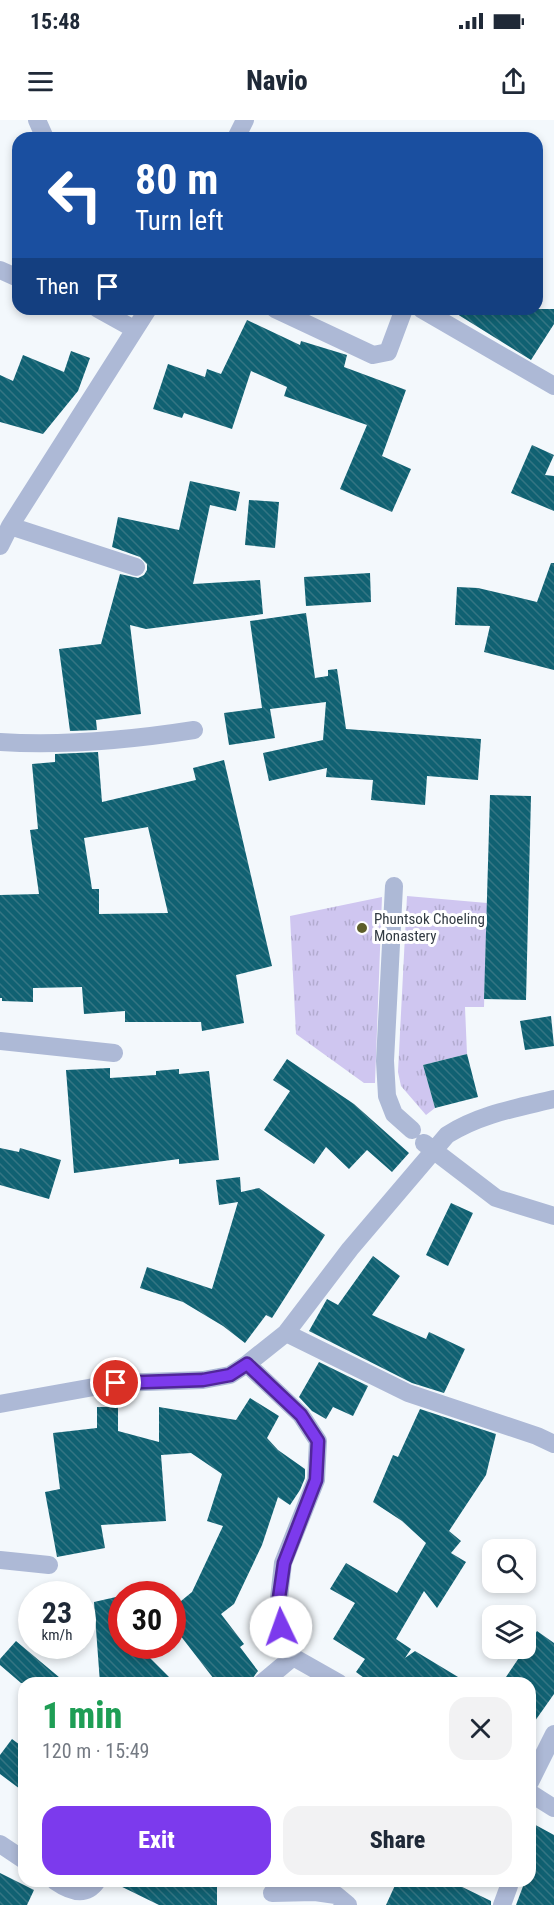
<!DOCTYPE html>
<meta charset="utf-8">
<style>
body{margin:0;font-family:"Roboto Condensed",sans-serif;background:#f2f2f3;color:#1f2937;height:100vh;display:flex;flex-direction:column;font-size:22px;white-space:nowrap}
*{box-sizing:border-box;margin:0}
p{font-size:20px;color:#747a83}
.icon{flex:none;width:33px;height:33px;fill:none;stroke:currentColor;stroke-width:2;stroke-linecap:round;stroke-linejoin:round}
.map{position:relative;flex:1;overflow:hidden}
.panel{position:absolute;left:18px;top:1557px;width:518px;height:210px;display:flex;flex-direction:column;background:#fff;border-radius:18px;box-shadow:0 3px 9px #0003}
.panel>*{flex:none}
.hud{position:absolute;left:12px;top:12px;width:531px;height:183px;border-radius:18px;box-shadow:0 3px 9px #0003;background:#1a4fa0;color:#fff;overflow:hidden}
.controls{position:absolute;left:482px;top:1419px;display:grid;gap:12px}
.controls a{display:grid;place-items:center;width:54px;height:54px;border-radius:12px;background:#fff;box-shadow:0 3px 9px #0003;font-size:30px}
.speed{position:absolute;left:18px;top:1461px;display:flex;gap:12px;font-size:30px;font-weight:700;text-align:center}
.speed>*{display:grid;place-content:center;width:78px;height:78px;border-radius:50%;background:#fff;box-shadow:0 3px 9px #0003;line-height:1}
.speed small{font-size:15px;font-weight:400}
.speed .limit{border:9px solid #d22;background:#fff;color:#111}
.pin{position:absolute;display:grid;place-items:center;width:51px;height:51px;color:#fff;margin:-26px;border:3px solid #fff;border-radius:50%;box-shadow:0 2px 6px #0007}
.me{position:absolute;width:66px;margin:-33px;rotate:357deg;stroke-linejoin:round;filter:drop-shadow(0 0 4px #0008)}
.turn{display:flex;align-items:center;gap:21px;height:126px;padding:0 24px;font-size:27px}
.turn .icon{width:78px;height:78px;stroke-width:2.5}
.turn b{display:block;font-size:42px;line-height:51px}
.then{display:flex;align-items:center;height:57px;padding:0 24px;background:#0003;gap:12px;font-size:22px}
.round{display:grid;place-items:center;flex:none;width:63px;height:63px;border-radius:18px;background:#f2f2f3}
.summary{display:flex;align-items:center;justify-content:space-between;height:102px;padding:0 24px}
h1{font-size:36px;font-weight:800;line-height:45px;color:#1e9e55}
.primary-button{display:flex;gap:12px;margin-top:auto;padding:12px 24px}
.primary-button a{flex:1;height:69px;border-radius:18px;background:#7c3aed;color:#fff;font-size:24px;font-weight:800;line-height:69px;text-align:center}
.primary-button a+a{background:#f2f2f3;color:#1f2937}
.status{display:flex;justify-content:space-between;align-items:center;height:42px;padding:0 30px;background:#fff;direction:ltr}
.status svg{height:16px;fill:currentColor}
header{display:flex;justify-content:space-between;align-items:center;height:78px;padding:0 24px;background:#fff;font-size:27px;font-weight:800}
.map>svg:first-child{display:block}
.grass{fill:url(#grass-tufts)}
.building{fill:url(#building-back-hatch);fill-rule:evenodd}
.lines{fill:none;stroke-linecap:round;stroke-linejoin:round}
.minor{stroke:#adb9d6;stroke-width:18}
.route-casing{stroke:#51269a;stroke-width:15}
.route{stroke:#7c3aed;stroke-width:10}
.poi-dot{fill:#5d5e2b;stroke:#fff;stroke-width:2}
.labels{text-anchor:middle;stroke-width:6;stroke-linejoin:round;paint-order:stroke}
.poi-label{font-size:15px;fill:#323b43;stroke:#fff;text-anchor:start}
</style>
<div class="status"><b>15:48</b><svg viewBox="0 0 49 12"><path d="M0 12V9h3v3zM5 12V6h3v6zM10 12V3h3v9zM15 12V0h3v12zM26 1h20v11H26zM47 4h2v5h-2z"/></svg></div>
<header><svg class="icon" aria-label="menu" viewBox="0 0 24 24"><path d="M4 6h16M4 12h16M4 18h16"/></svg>Navio<svg class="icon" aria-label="share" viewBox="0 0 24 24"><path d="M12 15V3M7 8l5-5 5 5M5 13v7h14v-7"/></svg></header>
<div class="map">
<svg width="554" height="1785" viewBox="0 0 554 1785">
<defs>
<pattern id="grass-tufts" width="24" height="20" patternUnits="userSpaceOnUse" patternTransform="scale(1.5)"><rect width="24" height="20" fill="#cfc6f0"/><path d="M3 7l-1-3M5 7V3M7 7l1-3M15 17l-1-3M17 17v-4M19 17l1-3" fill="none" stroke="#b2abcf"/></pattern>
<pattern id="building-back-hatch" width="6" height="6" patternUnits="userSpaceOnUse" patternTransform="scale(1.5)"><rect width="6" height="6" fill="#106172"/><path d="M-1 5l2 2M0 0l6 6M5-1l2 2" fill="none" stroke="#347583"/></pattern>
</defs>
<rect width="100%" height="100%" fill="#f3f8fc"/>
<path class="grass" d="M407,776L487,783L484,887H465L467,934L423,945L435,988L426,995L401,966L398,952Z
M382,777L375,963H364L296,914L290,796Z"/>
<path class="building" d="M449,189H554V204L531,240Z
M247,200L300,225L301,221L347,235L344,247L406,270L382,336L411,349L392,392L340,369L367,305L284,276L287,267L251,251L232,309L184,293L182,298L153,289L168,244L205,257L207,249L221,254Z
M71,231L90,238L78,271L43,314L0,302V255L13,261L23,235L64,252Z
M532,325L554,335L545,355L554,356V391L511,373Z
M190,361L240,372L236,391L210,385L193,464L260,460L263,494L146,509L130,505L141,594L96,600L97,610L70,611L59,529L101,524L120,454L138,458L144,455L147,450V444L140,437L112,427L118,397L179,410Z
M249,380L279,382L275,428L245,425Z
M551,443H554V550L484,532L490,506L455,505L457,467L478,468L537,482Z
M370,453L371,482L306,486L304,457Z
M306,493L315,558L328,556V550L337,549L346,609L481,619L478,660L427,656L425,685L371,680L373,660L326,657L327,648L269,661L263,633L323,620L326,582L270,589L275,618L229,625L224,593L262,588L250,501Z
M98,632L102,682L196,660L193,648L224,640L272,846L236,855L244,903L202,911L201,902H125V891L84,894L82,867L33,868V882L2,881V878H0V775L39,774L30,710L38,709L32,644L55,642V634ZM148,707L168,793L99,794V769H92L84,718Z
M490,675L531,676L526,880L484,879Z
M551,896L554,926L525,930L520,901Z
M467,934L478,977L435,988L423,945Z
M287,939L354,984L409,1033L392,1052L367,1030L349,1049L326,1027L314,1044L264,1010L290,971L273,960Z
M110,948V958L156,955V951L179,949V954L209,951L219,1040L179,1044V1039L74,1053L66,950Z
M0,1028L19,1032L20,1028L61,1040L49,1079L0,1065Z
M240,1057L241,1072L259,1068L325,1115L272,1198L266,1195L245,1223L223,1206L183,1182L140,1168L147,1147L212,1169L238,1082L219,1085L216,1060Z
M451,1083L473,1093L448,1146L426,1135Z
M373,1136L400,1156L372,1195L426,1219L429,1212L465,1229L444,1273L412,1263L309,1211L327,1179L338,1185Z
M319,1242L368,1266L353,1296L333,1287L326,1299L312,1291L299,1277Z
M250,1278L279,1296L267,1318L278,1330L305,1349V1358L300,1370L290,1385L278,1377L262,1425L234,1484L221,1494L244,1524L240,1527L258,1551L249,1563H217L173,1506L181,1481L192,1472L223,1406L207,1401L222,1354L191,1333L161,1335L166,1401L101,1405L105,1428L57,1437L45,1372L60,1369L53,1313L97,1308V1287H118V1311L159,1322V1287L236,1300Z
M420,1289L496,1314L486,1355L449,1411L461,1421L451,1433L466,1442L437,1488L424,1471L396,1519L411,1529L405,1538L415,1531L468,1563H371L356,1552L365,1539L333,1519L355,1483L330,1469L346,1443L397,1473L426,1423L402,1401L373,1382L393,1335L398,1337Z
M116,1477L122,1492V1526H138L175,1563H100L94,1482Z
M537,1511L554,1523V1574L530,1608V1563H502Z
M16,1521L66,1563H21L0,1545V1539Z
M12,1619L24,1628V1672L0,1654V1635Z
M530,1702L554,1715V1785H516L525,1761H530Z
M0,1753L34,1770L27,1785H0Z
M110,1761H217V1785H159Z
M397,1761H450L491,1781V1785H386Z"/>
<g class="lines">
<path class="minor" d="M37,0L45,18
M236,18L245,0
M0,150L18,158
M98,189L134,209
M275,189L373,235L388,232L404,189
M421,189L554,266
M10,406L136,447
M0,426L10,406L148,189
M0,622C65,626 130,620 194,610
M394,766L385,941L387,976L394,994L412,1010
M0,921L114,933
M424,1023L496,1078L554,1096
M286,1213L408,1273L537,1316L554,1324
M247,1244L286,1213L350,1129L447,1015C480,994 517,988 554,979
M0,1284L116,1263L203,1260L230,1255L247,1244L301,1295L318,1321L316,1360L283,1443L279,1478L281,1507L293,1537L339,1563
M0,1440L49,1445
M262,1563L293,1537
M530,1662L554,1614
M530,1673L554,1688
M0,1724L24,1740
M55,1761C68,1770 85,1778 97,1761
M272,1773L315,1772L336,1775L348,1785
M502,1785L509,1766"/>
</g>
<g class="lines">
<g class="route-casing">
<path id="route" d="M116,1263L203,1260L230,1255L247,1244L301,1295L318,1321L316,1360L284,1443L279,1478L281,1507"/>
</g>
<use href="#route" class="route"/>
</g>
<circle class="poi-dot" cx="362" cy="808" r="6"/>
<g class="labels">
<g class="poi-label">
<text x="374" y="804">Phuntsok Choeling<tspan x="374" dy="17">Monastery</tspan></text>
</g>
</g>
</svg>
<div class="controls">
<a><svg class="icon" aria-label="search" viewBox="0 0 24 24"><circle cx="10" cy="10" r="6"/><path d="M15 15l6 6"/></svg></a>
<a><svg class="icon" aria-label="layers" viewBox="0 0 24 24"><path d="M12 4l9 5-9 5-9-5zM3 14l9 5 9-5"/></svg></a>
</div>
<div class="speed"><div>23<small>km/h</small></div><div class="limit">30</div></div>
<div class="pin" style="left:116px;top:1263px;background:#d93025"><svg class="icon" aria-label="arrive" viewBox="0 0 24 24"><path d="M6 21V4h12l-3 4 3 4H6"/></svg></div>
<svg class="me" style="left:281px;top:1507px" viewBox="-20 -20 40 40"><circle r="19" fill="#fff"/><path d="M0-13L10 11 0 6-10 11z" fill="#7c3aed"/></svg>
<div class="hud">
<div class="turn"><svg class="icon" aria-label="left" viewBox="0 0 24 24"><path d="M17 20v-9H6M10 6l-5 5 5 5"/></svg><div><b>80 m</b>Turn left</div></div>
<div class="then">Then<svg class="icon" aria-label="arrive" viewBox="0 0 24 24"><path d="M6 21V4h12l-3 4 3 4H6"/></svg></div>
</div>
<section class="panel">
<div class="summary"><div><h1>1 min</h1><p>120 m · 15:49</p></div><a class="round"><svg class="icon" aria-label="close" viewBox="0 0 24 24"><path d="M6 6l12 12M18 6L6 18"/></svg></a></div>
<div class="primary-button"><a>Exit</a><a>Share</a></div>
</section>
</div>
